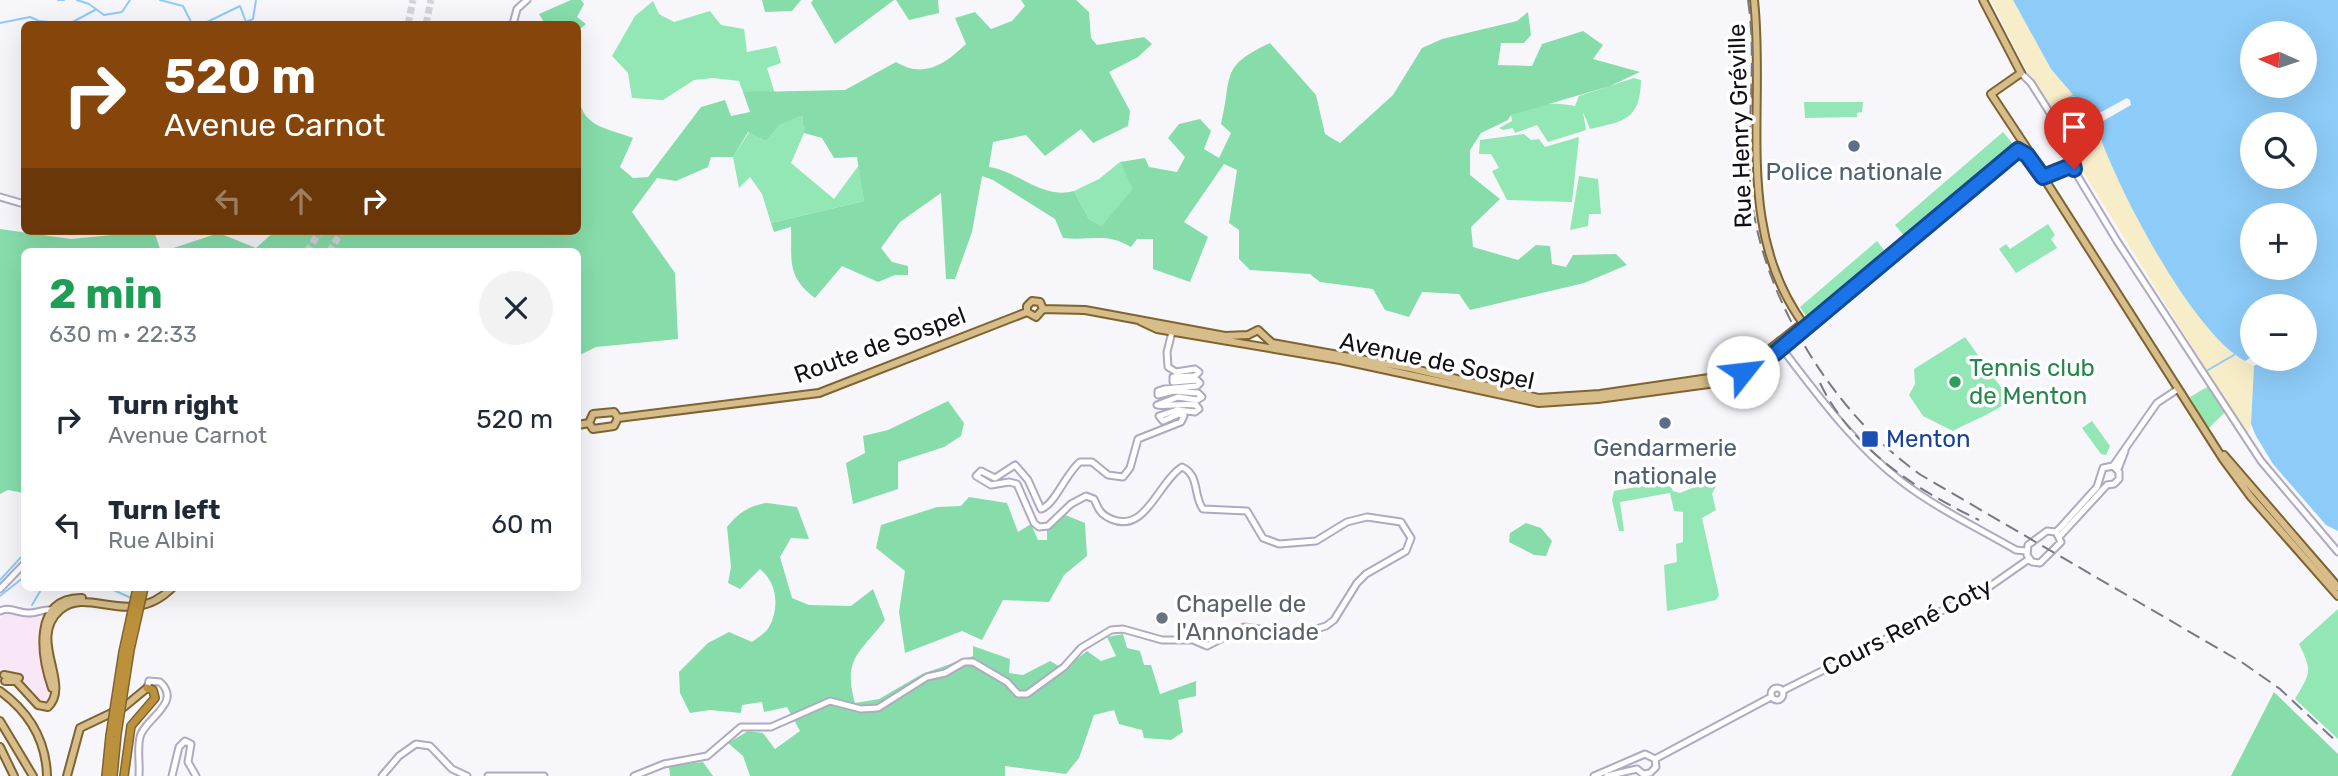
<!DOCTYPE html>
<meta charset="utf-8">
<style>
body{margin:0;font-family:Rubik,sans-serif;background:#f2f2f3;color:#1f2937;height:100vh;display:flex;flex-direction:column;font-size:26px;white-space:nowrap}
*{box-sizing:border-box;margin:0}
p{font-size:23px;color:#747a83}
.icon{flex:none;width:38px;height:38px;fill:none;stroke:currentColor;stroke-width:2;stroke-linecap:round;stroke-linejoin:round}
.map{position:relative;flex:1;overflow:hidden}
.side{position:absolute;left:21px;top:248px;width:560px;height:343px;display:flex;flex-direction:column;background:#fff;border-radius:10px;box-shadow:0 7px 28px #0002}
.side>*{flex:none}
.top-card{position:absolute;left:21px;top:21px;width:560px;height:214px;border-radius:10px;box-shadow:0 7px 28px #0002;background:#85450b;color:#fff;overflow:hidden}
.needle{width:46px;rotate:273deg}
.tools{position:absolute;left:2240px;top:21px;display:grid;gap:14px}
.tools a{display:grid;place-items:center;width:77px;height:77px;border-radius:50%;background:#fff;box-shadow:0 7px 28px #0002;font-size:35px}
.pin{position:absolute;display:grid;place-items:center;width:60px;height:60px;color:#fff;margin:-72px -30px;border-radius:50% 50% 50% 0;rotate:-45deg;box-shadow:0 0 7px #0007}
.pin .icon{rotate:45deg}
.me{position:absolute;width:77px;margin:-38px;rotate:61deg;stroke-linejoin:round;filter:drop-shadow(0 0 5px #0008)}
.turn{display:flex;align-items:center;gap:24px;height:147px;padding:0 28px;font-size:32px}
.turn .icon{width:91px;height:91px;stroke-width:2.5}
.turn b{display:block;font-size:49px;line-height:60px}
.lanes{display:flex;align-items:center;height:66px;padding:0 28px;background:#0003;justify-content:center;gap:35px;direction:ltr}
.lanes .off{opacity:.35}
.round{display:grid;place-items:center;flex:none;width:74px;height:74px;border-radius:37px;background:#f2f2f3}
.overview{display:flex;align-items:center;justify-content:space-between;height:119px;padding:0 28px}
h1{font-size:42px;font-weight:700;line-height:52px;color:#1e9e55}
ul{padding:0;list-style:none}
li{display:flex;align-items:center;gap:21px;height:105px;padding:0 28px}
li div{flex:1}
li b{display:block;font-size:26px}
li em{font-style:normal}
.map>svg:first-child{display:block}
.commercial{fill:#f9e6f6}
.green{fill:#92e7b4}
.forest{fill:#86ddaa}
.sand{fill:#f7edc8}
.water{fill:#8dccf8;fill-rule:evenodd}
.lines{fill:none;stroke-linecap:round;stroke-linejoin:round}
.stream{stroke:#8dccf8;stroke-width:2}
.highway-tunnel{stroke:#d4d3d9;stroke-width:7;stroke-dasharray:7 3.5;stroke-linecap:butt}
.secondary-casing{stroke:#afa9c2;stroke-width:9}
.primary-casing{stroke:#80642f;stroke-width:10}
.highway-casing{stroke:#80642f;stroke-width:10}
.secondary{stroke:#fff;stroke-width:5}
.primary{stroke:#d6bd8a;stroke-width:6}
.highway{stroke:#bb913c;stroke-width:7}
.rail{stroke:#7b7980;stroke-width:2;stroke-dasharray:14 7;stroke-linecap:butt}
.highway-bridge-casing{stroke:#80642f;stroke-width:10;stroke-linecap:butt}
.highway-bridge{stroke:#bb913c;stroke-width:7}
.route-casing{stroke:#114b97;stroke-width:18}
.route{stroke:#1a73e8;stroke-width:12}
.service-dot{fill:#5c6f8a;stroke:#fff;stroke-width:2.5}
.leisure-dot{fill:#2e9e5b;stroke:#fff;stroke-width:2.5}
.transit-dot{fill:#1a4fb4;stroke:#fff;stroke-width:2.5}
.worship-dot{fill:#6b7280;stroke:#fff;stroke-width:2.5}
.labels{text-anchor:middle;stroke-width:7;stroke-linejoin:round;paint-order:stroke}
.street-label{font-size:24px;fill:#110f17;stroke:#fff}
.service-label{font-size:24px;fill:#4e5e75;stroke:#fff}
.leisure-label{font-size:24px;fill:#27864d;stroke:#fff;text-anchor:start}
.transit-label{font-size:24px;fill:#164399;stroke:#fff;text-anchor:start}
.worship-label{font-size:24px;fill:#5b616d;stroke:#fff;text-anchor:start}
</style>
<div class="map">
<svg width="2338" height="776" viewBox="0 0 2338 776">
<rect width="100%" height="100%" fill="#f7f6fb"/>
<path class="commercial" d="M4,611L43,618L50,696L47,702L41,701L26,682L16,674L0,669V619Z"/>
<path class="green" d="M653,1L659,14L674,22L710,11L721,25L744,29L747,52L776,46L781,63L767,68L775,94L743,92L739,81L713,78L694,80L663,100L632,98L628,73L612,56L635,16Z
M1634,78L1641,80C1640,119 1626,121 1590,129L1583,112L1586,130L1548,142L1537,125L1515,133L1513,128L1503,130L1499,128L1512,121L1511,115C1537,104 1547,101 1575,106L1579,96Z
M1804,102H1863L1862,112L1857,113V117L1805,118Z
M802,114L804,133L791,163L834,199L859,165L864,201L771,223L762,194L750,177L739,188L733,157L749,132L766,141L780,125Z
M2003,132L2016,148L1906,238L1895,225Z
M1524,134L1531,140L1539,139L1545,147L1579,137L1572,202L1507,200L1492,171L1499,168L1491,154H1479L1480,140Z
M1120,162L1134,189L1101,226L1089,219L1074,191L1099,179Z
M1579,176L1598,179L1601,214H1589L1588,226L1570,230Z
M2048,224L2055,235L2051,239L2057,248L2016,273L1999,249L2006,244L2010,249Z
M1877,241L1887,254L1814,314L1806,316L1800,307Z
M1965,337L2010,400C1992,414 1973,420 1953,431L1923,416L1909,395L1915,384L1914,369Z
M2209,386L2225,412L2208,429L2190,397Z
M2092,421L2110,446L2106,455L2101,454L2082,428Z
M1709,475L1719,480L1712,494L1716,510L1702,518L1719,595L1716,600L1667,611L1664,565L1677,562L1676,544L1683,542V512L1674,511L1670,493L1620,502L1624,531H1619L1612,500L1614,491L1668,481L1673,491L1680,493L1695,487Z
M2338,609V739L2295,699C2310,673 2313,672 2299,644Z"/>
<path class="forest" d="M571,0H581L584,4L577,17L586,24L578,31V24H545L539,14Z
M762,0H801L792,11L765,12Z
M813,0H894L835,44L811,3Z
M896,0H938L939,13L909,20Z
M1021,0H1076L1089,12L1091,38L1097,45L1144,37L1152,44L1138,57L1109,72L1130,111L1128,126L1093,143L1081,129L1045,156L1026,135L993,142L989,167C1018,171 1043,200 1074,191L1089,219L1101,226L1133,189L1120,162L1145,158L1149,167L1177,172L1185,157L1168,138L1179,124L1200,119L1211,131L1204,149L1219,158L1231,133L1221,124C1233,77 1218,67 1270,43L1316,95L1325,134L1340,143L1393,95L1422,48L1442,39L1517,21L1528,12L1531,35L1524,43H1501L1498,65L1532,66L1542,44L1583,31L1603,45L1593,59L1640,72L1610,86L1511,115L1508,120L1481,133L1470,150V175L1500,199L1471,227L1473,247L1518,260L1536,245L1550,246L1552,264L1566,267L1573,255L1616,254L1627,265L1584,283L1470,310L1459,294L1422,292L1409,317L1385,310L1373,289L1320,282L1310,274L1250,270L1239,259V230L1229,223L1237,170L1224,164L1184,222L1208,237L1190,282L1153,269V239H1137L1131,247C1106,232 1092,241 1063,238L1055,219L993,180L982,176L972,232L955,279H946L941,193L900,222L881,248L892,262L908,266V275H895L878,282L842,266L815,298C786,276 792,260 791,227L774,232L771,223L864,201L857,157L834,158L822,138L804,133L802,115L780,125L766,141L748,132L733,157H711L708,167L676,181L657,178L632,212L675,273L678,339L596,347L578,356V252H24V493L8,490L0,494V229L71,239L154,231L161,252L219,233L256,248L275,231H578V91C580,127 604,127 633,138L620,167L633,178L648,177L701,107L725,100L731,116L750,112L743,92L845,90L896,62C924,79 945,64 966,44L955,18L975,12L991,29L1012,21L1025,6Z
M948,401L964,423L961,436L944,447L898,462V489L853,504L846,463L865,453L863,436L888,430Z
M969,497L1007,503L1018,532L1031,524L1038,540H1047V530L1063,514L1085,523L1087,556L1064,575L1049,602L1003,600L982,640L962,631L905,653L899,612L905,571L876,548L881,525L937,507L961,506Z
M767,503L797,507L809,539L791,538L780,557L792,598L809,605L851,606L873,589L885,620C861,652 842,658 855,703L879,699L922,674L973,656V646L1010,659L1009,673L1023,675L1050,661L1064,669L1087,651L1101,661L1116,656L1107,637L1123,634L1127,648L1140,651L1144,665H1151L1160,694L1196,681V696L1178,700L1183,732L1171,740L1144,738L1142,730L1119,724L1114,710L1094,715L1079,758L1066,774L1005,766V776H750L743,756L728,743L748,731L763,733L775,749L800,731L787,707L764,712L762,702L742,705L741,713L710,710L690,713L680,693L679,672L708,643L729,632L752,642C757,638 766,633 769,627C780,608 777,582 760,569L740,589L728,583L731,567L727,527C738,513 750,505 767,503Z
M1526,523L1541,528L1552,541L1546,556L1534,555L1509,542L1510,533Z
M2274,692L2338,754V776H2231Z
M703,762L713,776H670L669,766Z"/>
<path class="sand" d="M1991,0H2013L2051,69L2092,117L2117,178L2170,275L2234,355L2254,366L2251,424L2247,435L2082,170L2081,154L2075,143L2024,66Z"/>
<path class="water" d="M2013,0H2338V531L2326,525L2273,464L2256,436L2251,424L2254,366L2265,359H2305V306H2252V357L2245,361C2192,333 2114,183 2096,125L2131,105L2130,100L2127,98L2092,117L2051,69ZM2252,33H2305V86H2252ZM2252,124H2305V177H2252ZM2252,215H2305V268H2252Z"/>
<g class="lines">
<path class="stream" d="M58,0H64
M77,0L89,4L104,15L122,12L130,0
M160,0L183,6L192,24
M0,23L30,17L39,21L69,24L95,10
M203,24L240,6L246,22L253,19L256,0
M2053,107L2074,95
M2208,370L2234,355
M0,580L24,554
M109,588L131,598
M0,596L24,577
M32,605L42,588"/>
<path class="highway-tunnel" d="M408,24L413,0
M426,24L431,0
M307,252L320,231
M329,252L342,231"/>
<g class="secondary-casing">
<path id="secondary" d="M513,24L517,9L527,0
M2021,73L2031,83L2067,140L2077,175L2117,241L2261,461L2338,552
M2043,177L2073,165
M0,197L24,204
M1780,346C1817,394 1853,444 1901,481C1936,508 1978,528 2016,550L2026,551
M2113,466L2157,403L2178,389
M2118,469L2125,451
M2056,532L2061,542L2040,563L2032,562L2027,555L2028,545L2047,531L2056,532L2061,527L2097,487L2103,468L2113,466L2119,472V479L2114,484L2107,485
M2060,536L2107,485
M0,589L24,564
M0,611C12,606 18,614 30,613C39,613 45,608 54,610
M1771 694a6 6 0 1 1 12 0a6 6 0 1 1-12 0Z
M1782,691L1989,587L2029,559
M1655,759L1771,697
M1637,769L1643,774L1650,773L1656,767L1655,759
M139,776C140,763 137,749 140,737C144,719 183,703 160,682L149,681L147,688
M172,776L179,747L185,741L191,744L188,762L196,776
M382,776L399,756L416,744L430,746L452,769L467,776
M488,776H544
M634,776L664,764L707,756L741,727H771L830,701L861,709L878,708L927,677L945,673L964,662H973L1007,682L1018,694H1027L1064,667L1081,648L1111,630L1123,629L1162,640H1193L1207,646L1244,627L1260,629L1286,638L1326,626L1334,620L1357,583L1366,574L1406,551L1411,538L1401,522L1367,517L1347,522L1316,541L1279,544L1263,538L1247,511L1203,509C1193,496 1200,475 1182,467C1158,482 1146,534 1111,519C1100,514 1099,510 1094,499L1086,496L1071,504L1048,526L1039,527L1034,523L1017,484L1009,482L991,485L976,476L981,471L995,478L1015,465L1028,480L1041,509C1054,506 1066,473 1080,462H1092L1108,475L1123,477L1130,468L1138,439L1181,422L1184,416L1179,414L1163,421L1159,416L1177,410L1195,412L1199,409L1196,405C1184,403 1162,407 1157,405L1178,397L1197,400L1202,397L1198,393L1174,391L1158,395V391L1164,389L1197,386L1200,383L1197,380L1173,382V377L1195,376L1199,372L1195,369L1176,372L1168,367L1167,352L1172,332
M1594,776L1645,754L1655,759
M1607,776L1637,769"/>
</g>
<g class="primary-casing">
<path id="primary" d="M1754,0C1766,110 1733,230 1805,326
M1983,0L2021,73L1991,94L2030,153
M2023,151L2040,172L2223,459L2251,497L2338,596
M1043,309L1085,310L1225,336L1248,335L1258,330L1272,343L1410,368L1539,398L1600,394L1709,378L1728,371
M1027,312V306L1032,301L1040,302L1043,309
M1027,312L1036,317L1043,309
M1140,321L1157,329L1340,360L1539,403L1598,399L1716,383C1733,379 1747,372 1763,363L2018,150
M1728,372L1732,363L1751,364L1798,327L1805,326
M589,423L593,429L614,426L618,418
M578,425L589,423L593,414L614,412L618,418L819,393L1027,312
M2224,455L2338,587
M4,675L19,678
M5,681H16L38,705L48,707C72,684 27,639 60,610C89,585 129,630 172,588
M52,688C41,656 32,597 82,598
M0,691C29,712 46,740 47,776
M0,721L33,776
M0,747L14,776
M67,776L80,728L124,707L147,688"/>
</g>
<g class="highway-casing">
<path id="highway" d="M106,776L110,736
M113,776L117,734
M124,776L131,726L155,698L153,690L147,688"/>
</g>
<use href="#secondary" class="secondary"/>
<use href="#primary" class="primary"/>
<use href="#highway" class="highway"/>
<path class="rail" d="M1748,0C1757,60 1747,120 1750,180C1756,290 1832,413 1921,475L2243,663L2280,689L2338,743
M1820,383C1852,449 1915,489 1979,520"/>
<g class="highway-bridge-casing">
<path id="highway-bridge" d="M117,734L130,650L144,588
M110,736L123,652L137,588"/>
</g>
<use href="#highway-bridge" class="highway-bridge"/>
</g>
<g class="lines">
<g class="route-casing">
<path id="route" d="M1743,372L1774,354L2018,150L2027,155L2043,177L2073,165L2074,169"/>
</g>
<use href="#route" class="route"/>
</g>
<g class="service-dot">
<circle cx="1854" cy="146" r="7"/>
<circle cx="1665" cy="423" r="7"/>
</g>
<circle class="leisure-dot" cx="1955" cy="382" r="7"/>
<rect class="transit-dot" x="1861" y="430" width="18" height="18" rx="3.5"/>
<circle class="worship-dot" cx="1162" cy="618" r="7"/>
<g class="labels">
<g class="street-label">
<text transform="translate(1740 126) rotate(-92)" y="8">Rue Henry Gréville</text>
<text transform="translate(880 345) rotate(-20)" y="8">Route de Sospel</text>
<text transform="translate(1437 361) rotate(12)" y="8">Avenue de Sospel</text>
<text transform="translate(1907 627) rotate(-27)" y="8">Cours René Coty</text>
</g>
<g class="service-label">
<text x="1854" y="180">Police nationale</text>
<text x="1665" y="456">Gendarmerie<tspan x="1665" dy="28">nationale</tspan></text>
</g>
<g class="leisure-label">
<text x="1969" y="376">Tennis club<tspan x="1969" dy="28">de Menton</tspan></text>
</g>
<g class="transit-label">
<text x="1886" y="447">Menton</text>
</g>
<g class="worship-label">
<text x="1176" y="612">Chapelle de<tspan x="1176" dy="28">l'Annonciade</tspan></text>
</g>
</g>
</svg>
<div class="tools">
<a><svg class="needle" viewBox="-14 -14 28 28"><path d="M0-13l5 13h-10z" fill="#e53935"/><path d="M0 13l5-13h-10z" fill="#747a83"/></svg></a>
<a><svg class="icon" aria-label="search" viewBox="0 0 24 24"><circle cx="10" cy="10" r="6"/><path d="M15 15l6 6"/></svg></a>
<a>+</a>
<a>−</a>
</div>
<div class="pin" style="left:2074px;top:169px;background:#d93025"><svg class="icon" aria-label="arrive" viewBox="0 0 24 24"><path d="M6 21V4h12l-3 4 3 4H6"/></svg></div>
<svg class="me" style="left:1743px;top:372px" viewBox="-20 -20 40 40"><circle r="19" fill="#fff"/><path d="M0-13L10 11 0 6-10 11z" fill="#1a73e8"/></svg>
<div class="top-card">
<div class="turn"><svg class="icon" aria-label="right" viewBox="0 0 24 24"><path d="M7 20v-9h11M14 6l5 5-5 5"/></svg><div><b>520 m</b>Avenue Carnot</div></div>
<div class="lanes"><svg class="icon off" aria-label="left" viewBox="0 0 24 24"><path d="M17 20v-9H6M10 6l-5 5 5 5"/></svg><svg class="icon off" aria-label="ahead" viewBox="0 0 24 24"><path d="M12 20V5M6 11l6-6 6 6"/></svg><svg class="icon" aria-label="right" viewBox="0 0 24 24"><path d="M7 20v-9h11M14 6l5 5-5 5"/></svg></div>
</div>
<section class="side">
<div class="overview"><div><h1>2 min</h1><p>630 m · 22:33</p></div><a class="round"><svg class="icon" aria-label="close" viewBox="0 0 24 24"><path d="M6 6l12 12M18 6L6 18"/></svg></a></div>
<ul>
<li><svg class="icon" aria-label="right" viewBox="0 0 24 24"><path d="M7 20v-9h11M14 6l5 5-5 5"/></svg><div><b>Turn right</b><p>Avenue Carnot</p></div><em>520 m</em></li>
<li><svg class="icon" aria-label="left" viewBox="0 0 24 24"><path d="M17 20v-9H6M10 6l-5 5 5 5"/></svg><div><b>Turn left</b><p>Rue Albini</p></div><em>60 m</em></li>
</ul>
</section>
</div>
